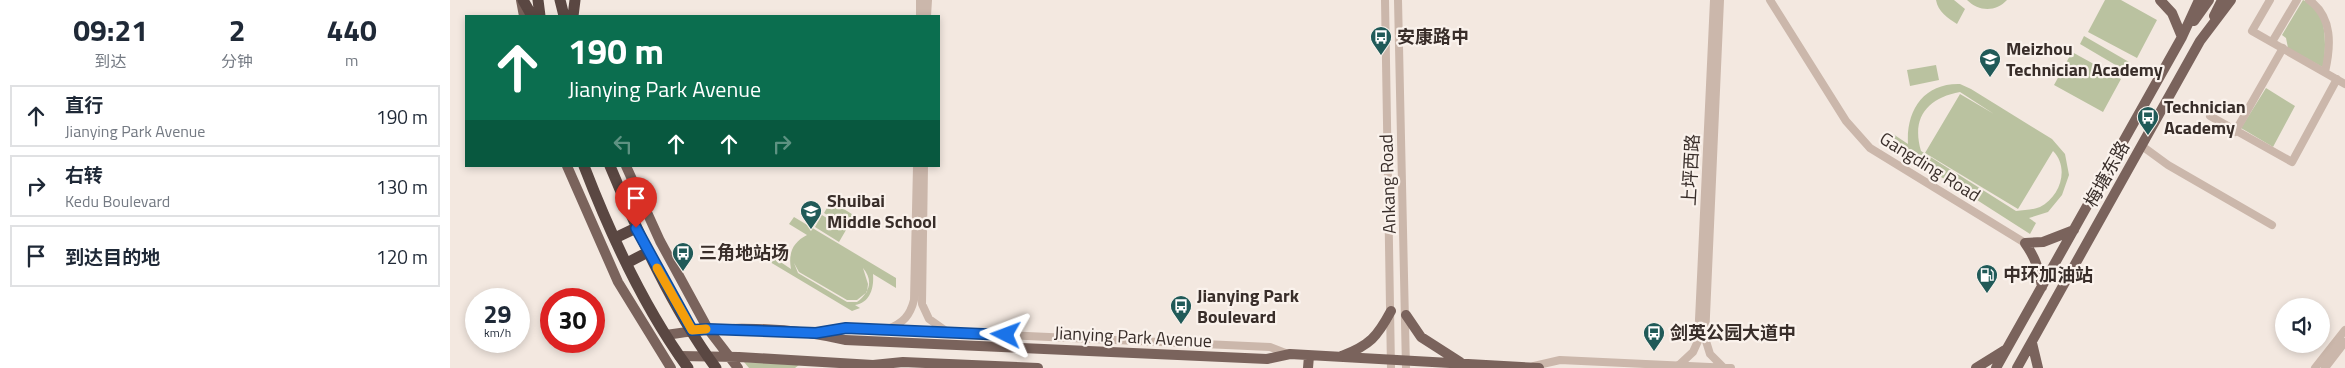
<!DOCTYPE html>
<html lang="zh">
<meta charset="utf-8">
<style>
body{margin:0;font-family:"Titillium Web","Noto Sans SC",sans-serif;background:#f6f6f7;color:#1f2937;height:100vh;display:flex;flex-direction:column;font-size:19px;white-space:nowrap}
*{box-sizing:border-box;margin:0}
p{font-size:16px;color:#747a83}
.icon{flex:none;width:28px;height:28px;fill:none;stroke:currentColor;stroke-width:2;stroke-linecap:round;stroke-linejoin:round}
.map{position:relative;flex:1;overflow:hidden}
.sheet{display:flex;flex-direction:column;background:#fff;width:450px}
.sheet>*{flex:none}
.top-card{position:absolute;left:15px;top:15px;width:475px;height:152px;border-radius:0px;box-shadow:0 2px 8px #0003;background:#0b6e4f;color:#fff;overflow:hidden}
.fabs{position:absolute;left:1825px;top:298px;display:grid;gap:10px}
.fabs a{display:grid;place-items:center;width:55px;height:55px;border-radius:50%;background:#fff;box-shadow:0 2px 8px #0003;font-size:25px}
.speed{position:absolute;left:15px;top:288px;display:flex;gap:10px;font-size:25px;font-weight:700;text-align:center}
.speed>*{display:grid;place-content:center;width:65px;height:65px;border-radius:50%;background:#fff;box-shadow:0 2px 8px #0003;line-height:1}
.speed small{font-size:12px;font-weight:400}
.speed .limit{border:8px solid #d22;background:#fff;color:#111}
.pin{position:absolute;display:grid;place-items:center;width:42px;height:42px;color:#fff;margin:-51px -21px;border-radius:50% 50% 50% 0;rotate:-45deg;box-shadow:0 0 5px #0007}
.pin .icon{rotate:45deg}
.me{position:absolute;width:55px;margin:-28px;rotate:273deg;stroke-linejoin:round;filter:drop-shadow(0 0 4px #0008)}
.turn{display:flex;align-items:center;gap:18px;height:105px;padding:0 20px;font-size:22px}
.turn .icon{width:65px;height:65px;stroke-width:2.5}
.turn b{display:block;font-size:35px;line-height:42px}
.lanes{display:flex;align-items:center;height:48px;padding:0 20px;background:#0003;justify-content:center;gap:25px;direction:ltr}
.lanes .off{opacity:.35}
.eta{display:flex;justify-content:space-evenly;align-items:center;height:85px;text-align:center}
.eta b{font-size:30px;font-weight:700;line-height:35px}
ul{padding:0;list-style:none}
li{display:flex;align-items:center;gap:15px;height:62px;margin:0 10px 8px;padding:0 10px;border:2px solid #e0e1e3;border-radius:0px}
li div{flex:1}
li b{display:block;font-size:19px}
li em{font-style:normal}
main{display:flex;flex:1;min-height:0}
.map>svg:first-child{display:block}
.green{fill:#bac2a0;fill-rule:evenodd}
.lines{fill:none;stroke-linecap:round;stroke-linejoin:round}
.minor{stroke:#cbb7ab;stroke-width:8}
.major{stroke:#7a635c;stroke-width:10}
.highway{stroke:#5a4742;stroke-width:11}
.route-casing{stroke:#114b97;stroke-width:12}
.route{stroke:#1a73e8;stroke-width:9}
.slow{stroke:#f59e0b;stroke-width:9}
.labels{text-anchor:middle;stroke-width:4.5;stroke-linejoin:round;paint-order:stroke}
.poi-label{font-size:18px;font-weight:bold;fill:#392e2a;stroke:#faf2ec;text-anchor:start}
.street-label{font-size:18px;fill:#392e2a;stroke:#faf2ec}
</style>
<main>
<section class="sheet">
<div class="eta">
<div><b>09:21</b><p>到达</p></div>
<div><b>2</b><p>分钟</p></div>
<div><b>440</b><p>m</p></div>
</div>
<ul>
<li><svg class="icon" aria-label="ahead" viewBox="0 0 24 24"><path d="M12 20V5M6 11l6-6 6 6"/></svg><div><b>直行</b><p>Jianying Park Avenue</p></div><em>190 m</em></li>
<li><svg class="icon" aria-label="right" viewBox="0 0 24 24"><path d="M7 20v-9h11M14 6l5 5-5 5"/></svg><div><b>右转</b><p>Kedu Boulevard</p></div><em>130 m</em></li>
<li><svg class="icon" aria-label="arrive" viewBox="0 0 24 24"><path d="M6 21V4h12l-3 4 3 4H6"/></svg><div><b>到达目的地</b></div><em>120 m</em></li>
</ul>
</section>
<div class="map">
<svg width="1895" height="368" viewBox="0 0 1895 368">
<rect width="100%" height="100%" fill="#f3e8e0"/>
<path class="green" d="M1486,0H1504L1515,9L1507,24C1498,18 1488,12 1486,0Z
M1517,0H1557C1546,12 1529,12 1517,0Z
M1655,0H1671L1707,20L1687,58L1638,32Z
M1853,0C1880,10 1875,45 1874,68L1838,48L1836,38L1832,35Z
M1634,36L1679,62L1674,70L1630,44Z
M1622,52L1671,79L1653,112L1604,85Z
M1486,65L1489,80L1460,86L1457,70Z
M1510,84L1521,89L1602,139L1615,154L1619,175L1612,195L1598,212L1579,218L1586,223L1580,234L1438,143L1443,134L1458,144C1456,110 1474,83 1510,84ZM1510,92L1544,114L1510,94L1475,153L1568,209L1603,151C1620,168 1610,197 1590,207C1583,210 1574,210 1566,211L1471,151C1461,117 1478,98 1510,92Z
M1816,88L1845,106L1823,147L1791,128Z
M381,201L405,216L398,228L374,213Z
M372,215L396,230L389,242L365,227Z
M344,217L446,278V288L423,274C424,287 421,302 405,305L410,308L402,311L320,262L323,257L341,269C338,253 343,242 357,235L339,224ZM344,263L349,272L397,300H407L417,292L418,284L413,268C424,281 419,293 407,302H397L348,273Z
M294,362L349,365L345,368H299Z"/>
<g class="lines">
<path class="minor" d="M935,0L941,368
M948,0L956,368
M1270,0L1255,338L1260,354L1274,368
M1320,0L1396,121L1420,148L1575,243
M1820,0L1802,31L1895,84
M1859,0C1883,17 1881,46 1875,72
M470,16V0
M477,16L478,0
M1822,42L1847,0
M1760,116L1842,162L1887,79
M1785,132L1833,48
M1692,146L1718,165L1822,225
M474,166L472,304L479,319L496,331
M438,329C453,323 460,316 464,300L467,166
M367,333L396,328L820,347L838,354
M1084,366L1110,360L1281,368
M1228,366L1243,352L1248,341L1264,0
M1865,368L1895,330
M1875,368L1895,342"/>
<path class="major" d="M71,0L74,16
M1710,0L1722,13L1732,37
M1764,16L1772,0
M1744,21L1759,0
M117,166L168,282L221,368
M176,166L210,241L258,329L288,368
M1575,243L1593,242L1624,230
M1575,243C1585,257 1589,269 1592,287
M956,315L971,337L1010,362
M216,335C273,325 340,327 395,340L817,359L840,354L1089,368
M1582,343L1588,368
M229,356L289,357L423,365L453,362L588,368
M892,356C920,345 927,337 941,311
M858,368L859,356
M1526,368L1555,350
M1546,368L1732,37L1749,0
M1567,368L1750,41L1781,0"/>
<path class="highway" d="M73,0L82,16
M88,0L90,16
M110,0L114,16
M123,16L125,0
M134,166C161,236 194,308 238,368
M160,166C188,233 223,310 266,368
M165,238L186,228
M177,263L198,252"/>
</g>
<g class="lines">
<g class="route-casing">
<path id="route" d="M186,228L242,330L258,329L366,333L396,328L556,335"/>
</g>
<use href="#route" class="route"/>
<path class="slow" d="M207,268L242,330L256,329"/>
</g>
<defs>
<g id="bus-pin" transform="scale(1.125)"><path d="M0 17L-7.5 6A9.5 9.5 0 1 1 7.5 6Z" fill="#205a58" stroke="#faf2ec"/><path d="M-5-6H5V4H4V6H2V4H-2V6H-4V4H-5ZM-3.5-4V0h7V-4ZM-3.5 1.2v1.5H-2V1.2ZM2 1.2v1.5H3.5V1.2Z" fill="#fff"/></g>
<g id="university-pin" transform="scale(1.125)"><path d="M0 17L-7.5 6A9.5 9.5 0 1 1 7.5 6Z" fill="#205a58" stroke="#faf2ec"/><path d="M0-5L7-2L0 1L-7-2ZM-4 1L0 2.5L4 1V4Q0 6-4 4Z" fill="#fff"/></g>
<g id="school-pin" transform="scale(1.125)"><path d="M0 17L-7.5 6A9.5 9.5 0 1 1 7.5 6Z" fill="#205a58" stroke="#faf2ec"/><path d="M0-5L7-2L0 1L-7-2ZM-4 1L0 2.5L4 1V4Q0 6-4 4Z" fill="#fff"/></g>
<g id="fuel-pin" transform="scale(1.125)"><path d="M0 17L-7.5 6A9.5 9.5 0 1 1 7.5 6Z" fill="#205a58" stroke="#faf2ec"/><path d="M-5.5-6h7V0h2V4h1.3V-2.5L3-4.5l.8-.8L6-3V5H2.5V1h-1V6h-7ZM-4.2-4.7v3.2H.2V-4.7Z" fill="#fff"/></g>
</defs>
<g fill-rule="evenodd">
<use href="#bus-pin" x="931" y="37"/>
<use href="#university-pin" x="1540" y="59"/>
<use href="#bus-pin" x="1698" y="117"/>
<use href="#school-pin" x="361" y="211"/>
<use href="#bus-pin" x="233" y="253"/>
<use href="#fuel-pin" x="1537" y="275"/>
<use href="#bus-pin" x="731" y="306"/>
<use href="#bus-pin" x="1204" y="333"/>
</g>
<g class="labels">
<g class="poi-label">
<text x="947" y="43">安康路中</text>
<text x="1556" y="55">Meizhou<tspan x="1556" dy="21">Technician Academy</tspan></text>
<text x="1714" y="113">Technician<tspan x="1714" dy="21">Academy</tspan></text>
<text x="377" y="207">Shuibai<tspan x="377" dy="21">Middle School</tspan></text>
<text x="249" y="259">三角地站场</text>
<text x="1553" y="281">中环加油站</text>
<text x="747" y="302">Jianying Park<tspan x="747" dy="21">Boulevard</tspan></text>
<text x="1220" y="339">剑英公园大道中</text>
</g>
<g class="street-label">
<text transform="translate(1480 167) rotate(32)" y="6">Gangding Road</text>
<text transform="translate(1241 170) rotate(-87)" y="6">上坪西路</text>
<text transform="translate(1657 174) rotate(-61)" y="6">梅塘东路</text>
<text transform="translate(938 184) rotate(-92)" y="6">Ankang Road</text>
<text transform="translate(683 337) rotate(3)" y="6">Jianying Park Avenue</text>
</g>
</g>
</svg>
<div class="fabs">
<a><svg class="icon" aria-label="sound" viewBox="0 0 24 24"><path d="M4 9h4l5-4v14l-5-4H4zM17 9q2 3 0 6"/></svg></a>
</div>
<div class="speed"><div>29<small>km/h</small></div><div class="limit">30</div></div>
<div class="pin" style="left:186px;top:228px;background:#d93025"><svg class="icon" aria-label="arrive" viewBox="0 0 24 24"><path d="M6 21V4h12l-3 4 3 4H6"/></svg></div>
<svg class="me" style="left:556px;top:335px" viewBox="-20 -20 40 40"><path d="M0-17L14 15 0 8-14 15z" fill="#1a73e8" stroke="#fff" stroke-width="4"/></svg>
<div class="top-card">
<div class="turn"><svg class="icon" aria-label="ahead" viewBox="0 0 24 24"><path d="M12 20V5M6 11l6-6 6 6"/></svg><div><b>190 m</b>Jianying Park Avenue</div></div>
<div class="lanes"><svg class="icon off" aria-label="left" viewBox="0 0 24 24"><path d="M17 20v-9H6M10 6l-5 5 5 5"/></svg><svg class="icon" aria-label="ahead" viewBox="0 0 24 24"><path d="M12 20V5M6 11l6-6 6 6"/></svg><svg class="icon" aria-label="ahead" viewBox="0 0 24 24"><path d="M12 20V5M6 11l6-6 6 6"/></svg><svg class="icon off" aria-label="right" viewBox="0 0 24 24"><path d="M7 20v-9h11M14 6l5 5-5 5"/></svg></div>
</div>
</div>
</main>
